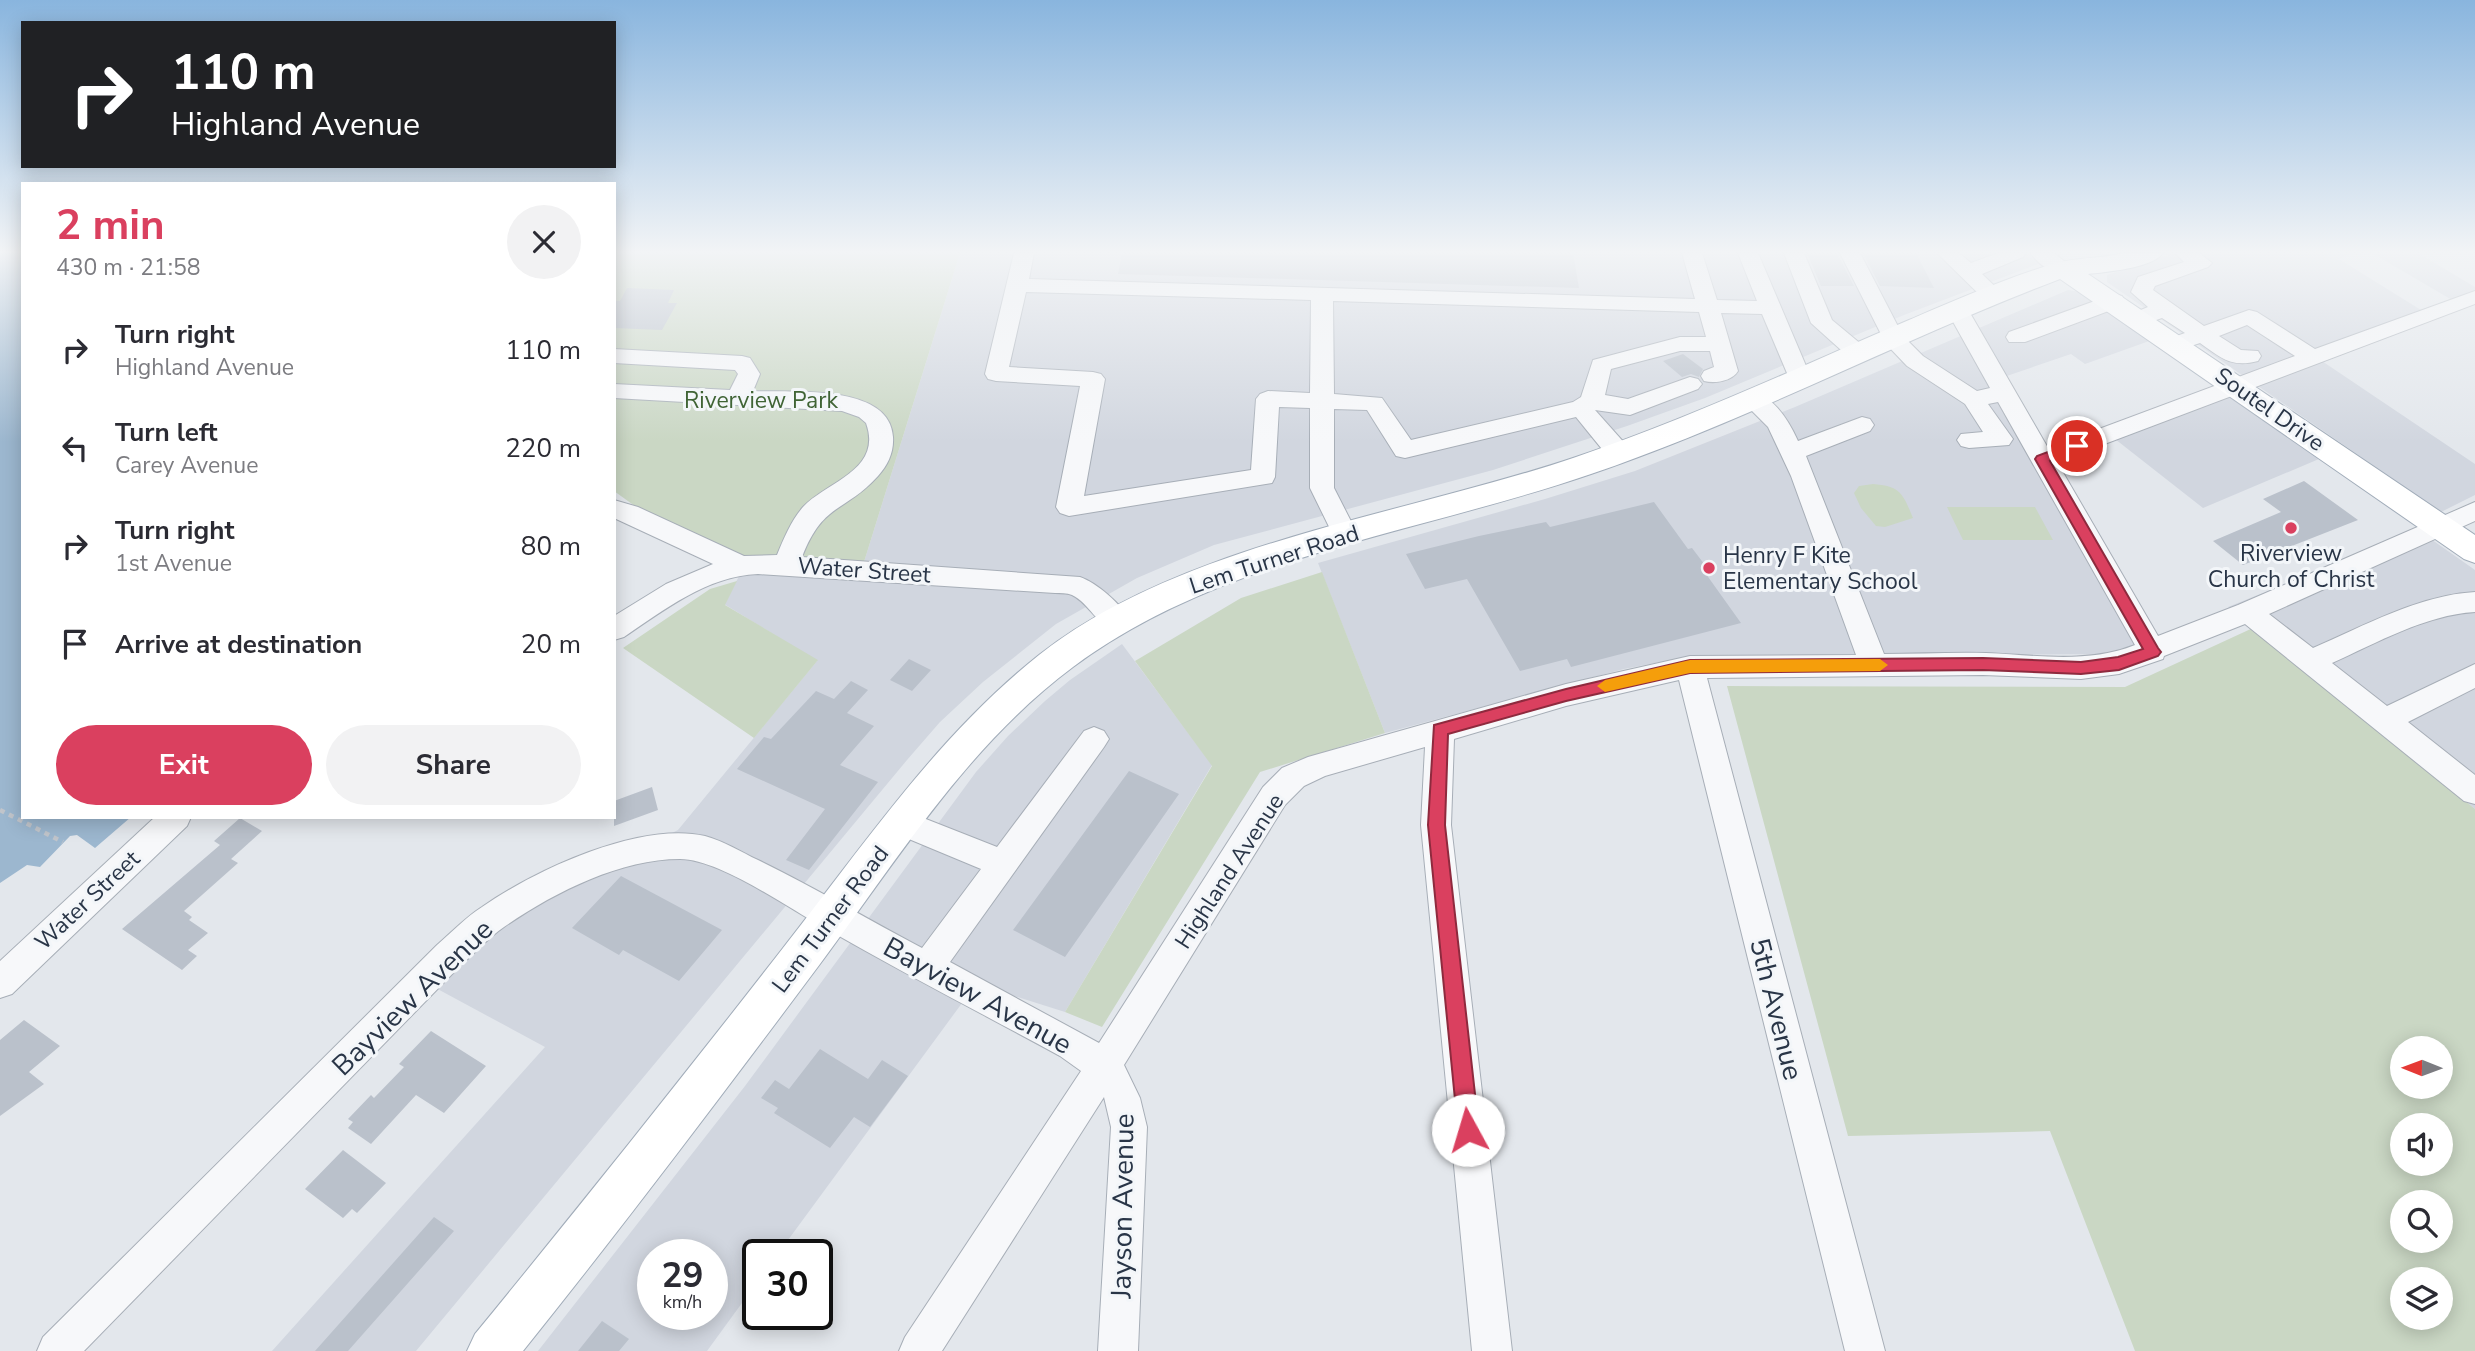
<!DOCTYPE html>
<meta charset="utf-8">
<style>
body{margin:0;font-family:"Nunito Sans",sans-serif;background:#f2f2f3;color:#2b2b33;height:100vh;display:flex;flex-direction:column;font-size:26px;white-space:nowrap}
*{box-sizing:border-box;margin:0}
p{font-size:23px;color:#7c7c81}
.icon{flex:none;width:38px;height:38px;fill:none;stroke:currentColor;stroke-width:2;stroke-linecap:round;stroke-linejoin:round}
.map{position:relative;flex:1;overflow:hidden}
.panel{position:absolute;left:21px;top:182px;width:595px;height:637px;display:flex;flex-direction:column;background:#fff;border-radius:0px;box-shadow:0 4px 18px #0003}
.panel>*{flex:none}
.top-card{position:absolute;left:21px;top:21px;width:595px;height:147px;border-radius:0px;box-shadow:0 4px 18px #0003;background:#202124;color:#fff;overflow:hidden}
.needle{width:46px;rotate:271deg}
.buttons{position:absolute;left:2390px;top:1036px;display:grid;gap:14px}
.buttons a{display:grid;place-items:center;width:63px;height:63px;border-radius:50%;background:#fff;box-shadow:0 4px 18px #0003;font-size:35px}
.speed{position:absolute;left:637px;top:1239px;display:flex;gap:14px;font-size:35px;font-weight:700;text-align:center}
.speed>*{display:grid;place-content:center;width:91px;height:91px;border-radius:50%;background:#fff;box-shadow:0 4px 18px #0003;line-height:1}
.speed small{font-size:18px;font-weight:400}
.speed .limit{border:4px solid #111;border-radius:10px;background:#fff;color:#111}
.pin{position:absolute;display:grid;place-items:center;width:60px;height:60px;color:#fff;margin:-30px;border:4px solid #fff;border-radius:50%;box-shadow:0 2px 7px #0007}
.me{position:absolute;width:77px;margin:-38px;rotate:354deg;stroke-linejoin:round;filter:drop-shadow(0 0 5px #0008)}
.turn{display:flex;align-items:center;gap:24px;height:147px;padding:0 35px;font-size:32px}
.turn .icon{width:91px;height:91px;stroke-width:2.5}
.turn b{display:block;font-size:49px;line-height:60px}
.round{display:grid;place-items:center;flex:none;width:74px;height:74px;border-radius:37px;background:#f2f2f3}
.overview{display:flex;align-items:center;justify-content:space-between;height:119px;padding:0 35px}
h1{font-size:42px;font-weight:700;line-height:52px;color:#da405f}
.cta{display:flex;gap:14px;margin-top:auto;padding:14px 35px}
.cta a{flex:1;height:80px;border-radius:42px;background:#da405f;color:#fff;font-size:28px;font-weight:700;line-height:80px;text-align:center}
.cta a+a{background:#f2f2f3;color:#2b2b33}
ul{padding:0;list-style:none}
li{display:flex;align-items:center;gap:21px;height:98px;padding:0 35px}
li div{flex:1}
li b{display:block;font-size:26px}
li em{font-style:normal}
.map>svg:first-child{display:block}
.built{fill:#d1d6df;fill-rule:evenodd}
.green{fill:#cad7c4;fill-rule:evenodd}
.water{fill:#9cb7cf}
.building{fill:#bac1cb}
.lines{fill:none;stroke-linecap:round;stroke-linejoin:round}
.minor-casing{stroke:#a7aeb7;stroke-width:2}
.major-casing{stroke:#a1acb9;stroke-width:2}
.path{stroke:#c1c5cb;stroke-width:4.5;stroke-dasharray:5 5;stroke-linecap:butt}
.minor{fill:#f7f8fa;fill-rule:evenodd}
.major{fill:#fff;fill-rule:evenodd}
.route{fill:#da405f;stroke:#8e2a3e;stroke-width:2}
.slow{fill:#f59e0b}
.poi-dot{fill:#da405f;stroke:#f3f6f9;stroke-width:2.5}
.labels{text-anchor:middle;stroke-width:6;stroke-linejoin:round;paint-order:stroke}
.park-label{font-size:23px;fill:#406435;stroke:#f3f6f9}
.street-label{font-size:23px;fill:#293547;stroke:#f3f6f9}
.poi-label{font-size:23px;fill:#293547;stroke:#f3f6f9}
.near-street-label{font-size:28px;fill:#293547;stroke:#f3f6f9}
</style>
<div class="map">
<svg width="2475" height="1351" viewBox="0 0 2475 1351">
<rect width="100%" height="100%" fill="#e3e7ec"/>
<path class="built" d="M960,253H2067L1904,315L1705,398L1627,426L1493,470L1214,545L1137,578L1056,624L983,682L940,722L907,760L416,1351H272L545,1047L432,986L517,910L678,830L817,661L724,604L750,556L864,562Z
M2175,253H2353L2339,259L2421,310L2310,353L2475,464V495L2441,512L2107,282V275Z
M2372,253H2418L2475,287V292L2452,300Z
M2068,290L2081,292L2152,340L2085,364L2071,354L1992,381L2140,642L2114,654L1686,657L1624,669L1385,733L1318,563L1545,499L1635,471L1795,407Z
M2228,396L2319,459L2203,508L2115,439Z
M2418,530L2475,570V809L2228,607Z
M1122,644L1212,765L1065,1012L976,984L777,1255H758V1281L707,1351H538L745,1086L976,772L1008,736L1045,701L1070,680ZM653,1255H712V1314H653Z"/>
<path class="green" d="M614,253H960L864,562L700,553L614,491Z
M1873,484C1901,486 1903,494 1913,518L1885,527L1876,526L1861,508L1854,493L1859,486Z
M1947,507H2035L2053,540H1963Z
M1322,572L1385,733L1260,772L1102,1027L1065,1012L1212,766L1135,661L1241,598Z
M737,581L725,605L818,660L754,738L623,648L710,589Z
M2255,627L2475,809V1351H2135L2050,1131L1848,1136L1727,686L2125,687ZM2403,1048H2441V1087H2403ZM2403,1125H2441V1164H2403ZM2403,1202H2441V1241H2403ZM2403,1279H2441V1318H2403Z"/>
<path class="water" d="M0,253H23V817H131L95,848L77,835L70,836L40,867L27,865L0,883Z"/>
<path class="building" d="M1122,253H1573L1579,288L1118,274Z
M1807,253H1837L1854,286H1821Z
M1863,253H1916L1934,288L1880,286Z
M627,288L674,290L668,303H677L662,330L614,328V301H620Z
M1683,354L1703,369L1699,377L1691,374L1682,377L1663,361Z
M2304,481L2358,520L2243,565L2213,541L2281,512L2263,499Z
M1654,502L1688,549L1692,548L1711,573L1706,574L1741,623L1571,667L1567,659L1520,671L1467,579L1425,589L1406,554L1479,536L1546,522L1550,527Z
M909,659L931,670L912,691L890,680Z
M851,681L868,690L847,713L874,726L840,765L878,782L809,870L786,860L825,809L737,769L764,737L771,739L816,691L834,699Z
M1129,771L1179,794L1065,957L1013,930Z
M652,787L658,810L614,826V801Z
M240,818L262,831L231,859L238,863L184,911L192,917L189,920L208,933L188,950L197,956L182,970L122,929L220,845L214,841Z
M621,876L722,930L679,981L623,950L619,955L572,928Z
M24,1020L60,1046L29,1072L44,1084L0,1116V1040Z
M431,1031L486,1066L444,1113L416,1095L371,1144L348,1128L353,1122L348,1119L371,1095L374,1098L404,1067L399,1064Z
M820,1049L868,1079L882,1060L908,1076L870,1127L854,1117L830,1148L774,1113L778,1108L761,1098L775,1080L789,1089Z
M343,1150L386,1183L357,1213L352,1209L343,1218L305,1189Z
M434,1217L454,1231L348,1351H315Z
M602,1321L629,1339L619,1351H578Z"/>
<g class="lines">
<g class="minor-casing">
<path id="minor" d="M1014,253H1034L1029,279L1695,299L1682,253H1702L1717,300L1757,301L1738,253H1758L1812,380L1808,385L1800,387L1792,385L1762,314L1721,313L1738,371C1732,381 1715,384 1704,381L1701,376L1704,371L1714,367L1710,351H1680L1611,369L1605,395L1628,399L1690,377L1698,379L1702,384L1698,389L1630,415L1595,410L1628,447L1631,453L1628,459L1619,461L1610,459L1576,417L1405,458L1396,456L1367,410L1334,409V488L1358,535L1354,541L1345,544L1336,541L1310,488V408L1279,407L1275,477L1272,483L1069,516L1060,513L1056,507L1080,386L996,381L988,379L985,374ZM1026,292L1311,300L1310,393L1268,391L1260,394L1256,399L1251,470L1084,496L1105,379L1101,374L1093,372L1009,367ZM1333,301L1699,312L1706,337H1680L1593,360L1581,397L1573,402L1411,440L1382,398L1334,394Z
M1784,253H1804L1832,320L1867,349L1870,354L1867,359H1851L1811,323Z
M1840,253H1860L1903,336L1923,356L1977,391L1990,388L1947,311L1950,306H1966L2048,448L2295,356L2247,325L2219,336L2241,350L2258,351L2261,356L2258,361C2231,368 2221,358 2200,343L2176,351L2168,349L2165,344L2168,339L2185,333L2162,318L2139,326L2131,324L2128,319L2131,314L2148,307L2131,292L2138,277L2184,262L2175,253H2199L2212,263L2208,267L2155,286L2153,290L2204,326L2249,310L2257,312L2315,349L2475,291V304L2057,462L2158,636L2238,605L2475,502V521L2269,614L2313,648C2364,626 2419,595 2475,592V612C2425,615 2377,643 2332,663L2387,706L2475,664V688L2408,722L2475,775V804L2464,801L2245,624L2164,656L2163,659L2119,674L2081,679L1983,675L1707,678L1885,1351H1845L1679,680L1566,706L1454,739L1451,825L1512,1351H1472L1421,825L1425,747L1325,776L1304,786L1285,805L1124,1065L1140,1098L1147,1127L1138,1351H1098L1111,1127L1104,1097L942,1351H899L905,1337L1081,1071L1060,1056C981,1013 901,972 823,927C787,907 719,859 680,859C620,859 553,893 504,927C488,938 475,953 461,965L84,1351H37L43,1337L437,945C452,932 466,917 482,907C535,870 640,821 705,836C724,841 741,852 758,860C814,887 867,919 922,948L981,869L892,832L888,823L892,814L903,810L997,847L1084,731L1094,727L1104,731L1109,739L1104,747L950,962L1099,1043L1263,787L1282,768L1308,757L1566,684L1690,656L1856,655L1791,476L1768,427L1741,400L1745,395C1770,388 1789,421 1798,441L1862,417L1870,419L1874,425L1870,431L1806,456L1884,654C1918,654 1952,652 1986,653C2036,655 2088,664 2135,645L1998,402L1988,404L2013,439L2009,445L1969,448L1961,446L1957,440L1961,434L1983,432L1965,404L1907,366L1886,344Z
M1937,253H1959L1971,263L1998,253H2026L2023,257L1982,274L2005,296L2002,301H1986Z
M2031,253H2054L2074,269L2070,273C2056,277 2038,265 2031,253Z
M2114,294L2122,296L2125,301L2122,306L2025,342H2009L2006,337L2009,332Z
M614,349L742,356L750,358L760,374L753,391C791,393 890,383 893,437C894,452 888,465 878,476C846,512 823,502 802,557L1080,577C1097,583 1121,604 1130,620L1126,627C1099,635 1092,604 1072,595C1067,593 1060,593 1055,593L758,574C707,576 664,610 624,637L614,640V616L666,584L713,564L614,518V500L638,507L744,556L777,555C784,538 791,521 803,507C828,481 883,470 866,423L859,417L842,411L614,398V384L730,390L738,374L735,370L614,363Z
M155,817H191L187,826L12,994L0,998V961Z"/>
</g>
<g class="major-casing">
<path id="major" d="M2124,253H2163C2153,268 2106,272 2088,274L2475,535V563L2464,559L2060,279C1902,339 1752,419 1591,474C1420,533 1220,557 1073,667C968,745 897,860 820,964C723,1094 625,1224 523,1351H467L475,1334C579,1207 682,1078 783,948C863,846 937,736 1039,655C1182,542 1406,515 1576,457C1690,418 1799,367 1909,320C1956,300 2004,279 2053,264C2076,257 2100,259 2124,253Z"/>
</g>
<path class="path" d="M0,810L63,842"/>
<use href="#minor" class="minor"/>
<use href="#major" class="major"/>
</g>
<linearGradient id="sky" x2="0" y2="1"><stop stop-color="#89b5de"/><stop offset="0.57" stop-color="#f2f4f6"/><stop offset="1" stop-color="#f2f4f6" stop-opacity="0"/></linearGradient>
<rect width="2475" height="442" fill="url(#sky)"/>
<path class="route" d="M2077,441L2084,446L2082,449L2050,461L2158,648L2161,652L2158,656L2119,670L2081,674L1983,670L1690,673L1566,701L1448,734L1445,825L1479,1130L1476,1137L1468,1140L1461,1137L1458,1130L1428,825L1434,725L1566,689L1690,660L1983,658L2081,662L2118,657L2143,649L2035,459L2037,456Z"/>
<path class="slow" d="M1880,659L1888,665L1880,671L1690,673L1605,692L1597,686L1605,680L1690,660Z"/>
<g class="poi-dot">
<circle cx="2291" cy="528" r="7"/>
<circle cx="1709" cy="568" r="7"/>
</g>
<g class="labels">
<g class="park-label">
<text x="761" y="408">Riverview Park</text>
</g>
<g class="street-label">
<text transform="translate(2270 409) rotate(35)" y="8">Soutel Drive</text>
<text transform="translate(1274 559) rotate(-18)" y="8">Lem Turner Road</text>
<text transform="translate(864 570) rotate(4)" y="8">Water Street</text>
<text transform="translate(1229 871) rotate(-57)" y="8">Highland Avenue</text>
<text transform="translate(87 900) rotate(-43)" y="8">Water Street</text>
<text transform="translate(830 919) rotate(-53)" y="8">Lem Turner Road</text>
</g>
<g class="poi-label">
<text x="2291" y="561">Riverview<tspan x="2291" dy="26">Church of Christ</tspan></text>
<text x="1723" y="563" text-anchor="start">Henry F Kite<tspan x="1723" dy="26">Elementary School</tspan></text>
</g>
<g class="near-street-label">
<text transform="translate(978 995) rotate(29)" y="10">Bayview Avenue</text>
<text transform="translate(412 997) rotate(-44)" y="10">Bayview Avenue</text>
<text transform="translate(1777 1009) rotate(76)" y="10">5th Avenue</text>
<text transform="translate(1122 1206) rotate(-89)" y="10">Jayson Avenue</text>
</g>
</g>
</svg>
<div class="buttons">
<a><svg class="needle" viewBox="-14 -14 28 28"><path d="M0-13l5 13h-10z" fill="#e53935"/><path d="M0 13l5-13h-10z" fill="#7c7c81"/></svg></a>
<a><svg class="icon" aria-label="sound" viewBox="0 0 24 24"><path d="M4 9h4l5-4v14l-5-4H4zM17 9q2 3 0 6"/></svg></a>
<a><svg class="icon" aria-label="search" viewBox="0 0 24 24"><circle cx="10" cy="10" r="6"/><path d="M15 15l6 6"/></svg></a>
<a><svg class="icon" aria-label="layers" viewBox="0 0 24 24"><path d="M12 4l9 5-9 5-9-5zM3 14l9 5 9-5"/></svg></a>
</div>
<div class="speed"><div>29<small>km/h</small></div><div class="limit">30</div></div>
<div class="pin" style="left:2077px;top:446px;background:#d93025"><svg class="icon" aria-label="arrive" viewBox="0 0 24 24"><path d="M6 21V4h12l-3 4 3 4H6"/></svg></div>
<svg class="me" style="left:1468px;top:1130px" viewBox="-20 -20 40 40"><circle r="19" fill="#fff"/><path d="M0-13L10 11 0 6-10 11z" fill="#da405f"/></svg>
<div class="top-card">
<div class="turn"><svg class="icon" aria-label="right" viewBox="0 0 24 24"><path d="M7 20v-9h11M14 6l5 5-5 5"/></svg><div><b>110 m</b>Highland Avenue</div></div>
</div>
<section class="panel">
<div class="overview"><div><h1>2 min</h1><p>430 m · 21:58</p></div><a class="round"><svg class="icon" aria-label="close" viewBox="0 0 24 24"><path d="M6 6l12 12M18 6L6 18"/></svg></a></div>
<ul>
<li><svg class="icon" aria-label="right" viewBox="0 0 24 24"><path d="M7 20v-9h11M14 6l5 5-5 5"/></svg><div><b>Turn right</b><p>Highland Avenue</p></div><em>110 m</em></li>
<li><svg class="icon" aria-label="left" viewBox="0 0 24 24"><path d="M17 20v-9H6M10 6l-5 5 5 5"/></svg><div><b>Turn left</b><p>Carey Avenue</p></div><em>220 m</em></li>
<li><svg class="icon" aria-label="right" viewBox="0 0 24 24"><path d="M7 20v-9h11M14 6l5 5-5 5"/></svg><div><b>Turn right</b><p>1st Avenue</p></div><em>80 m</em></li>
<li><svg class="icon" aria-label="arrive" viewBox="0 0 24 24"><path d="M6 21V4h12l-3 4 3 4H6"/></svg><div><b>Arrive at destination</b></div><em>20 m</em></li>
</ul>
<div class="cta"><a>Exit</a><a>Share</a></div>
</section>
</div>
